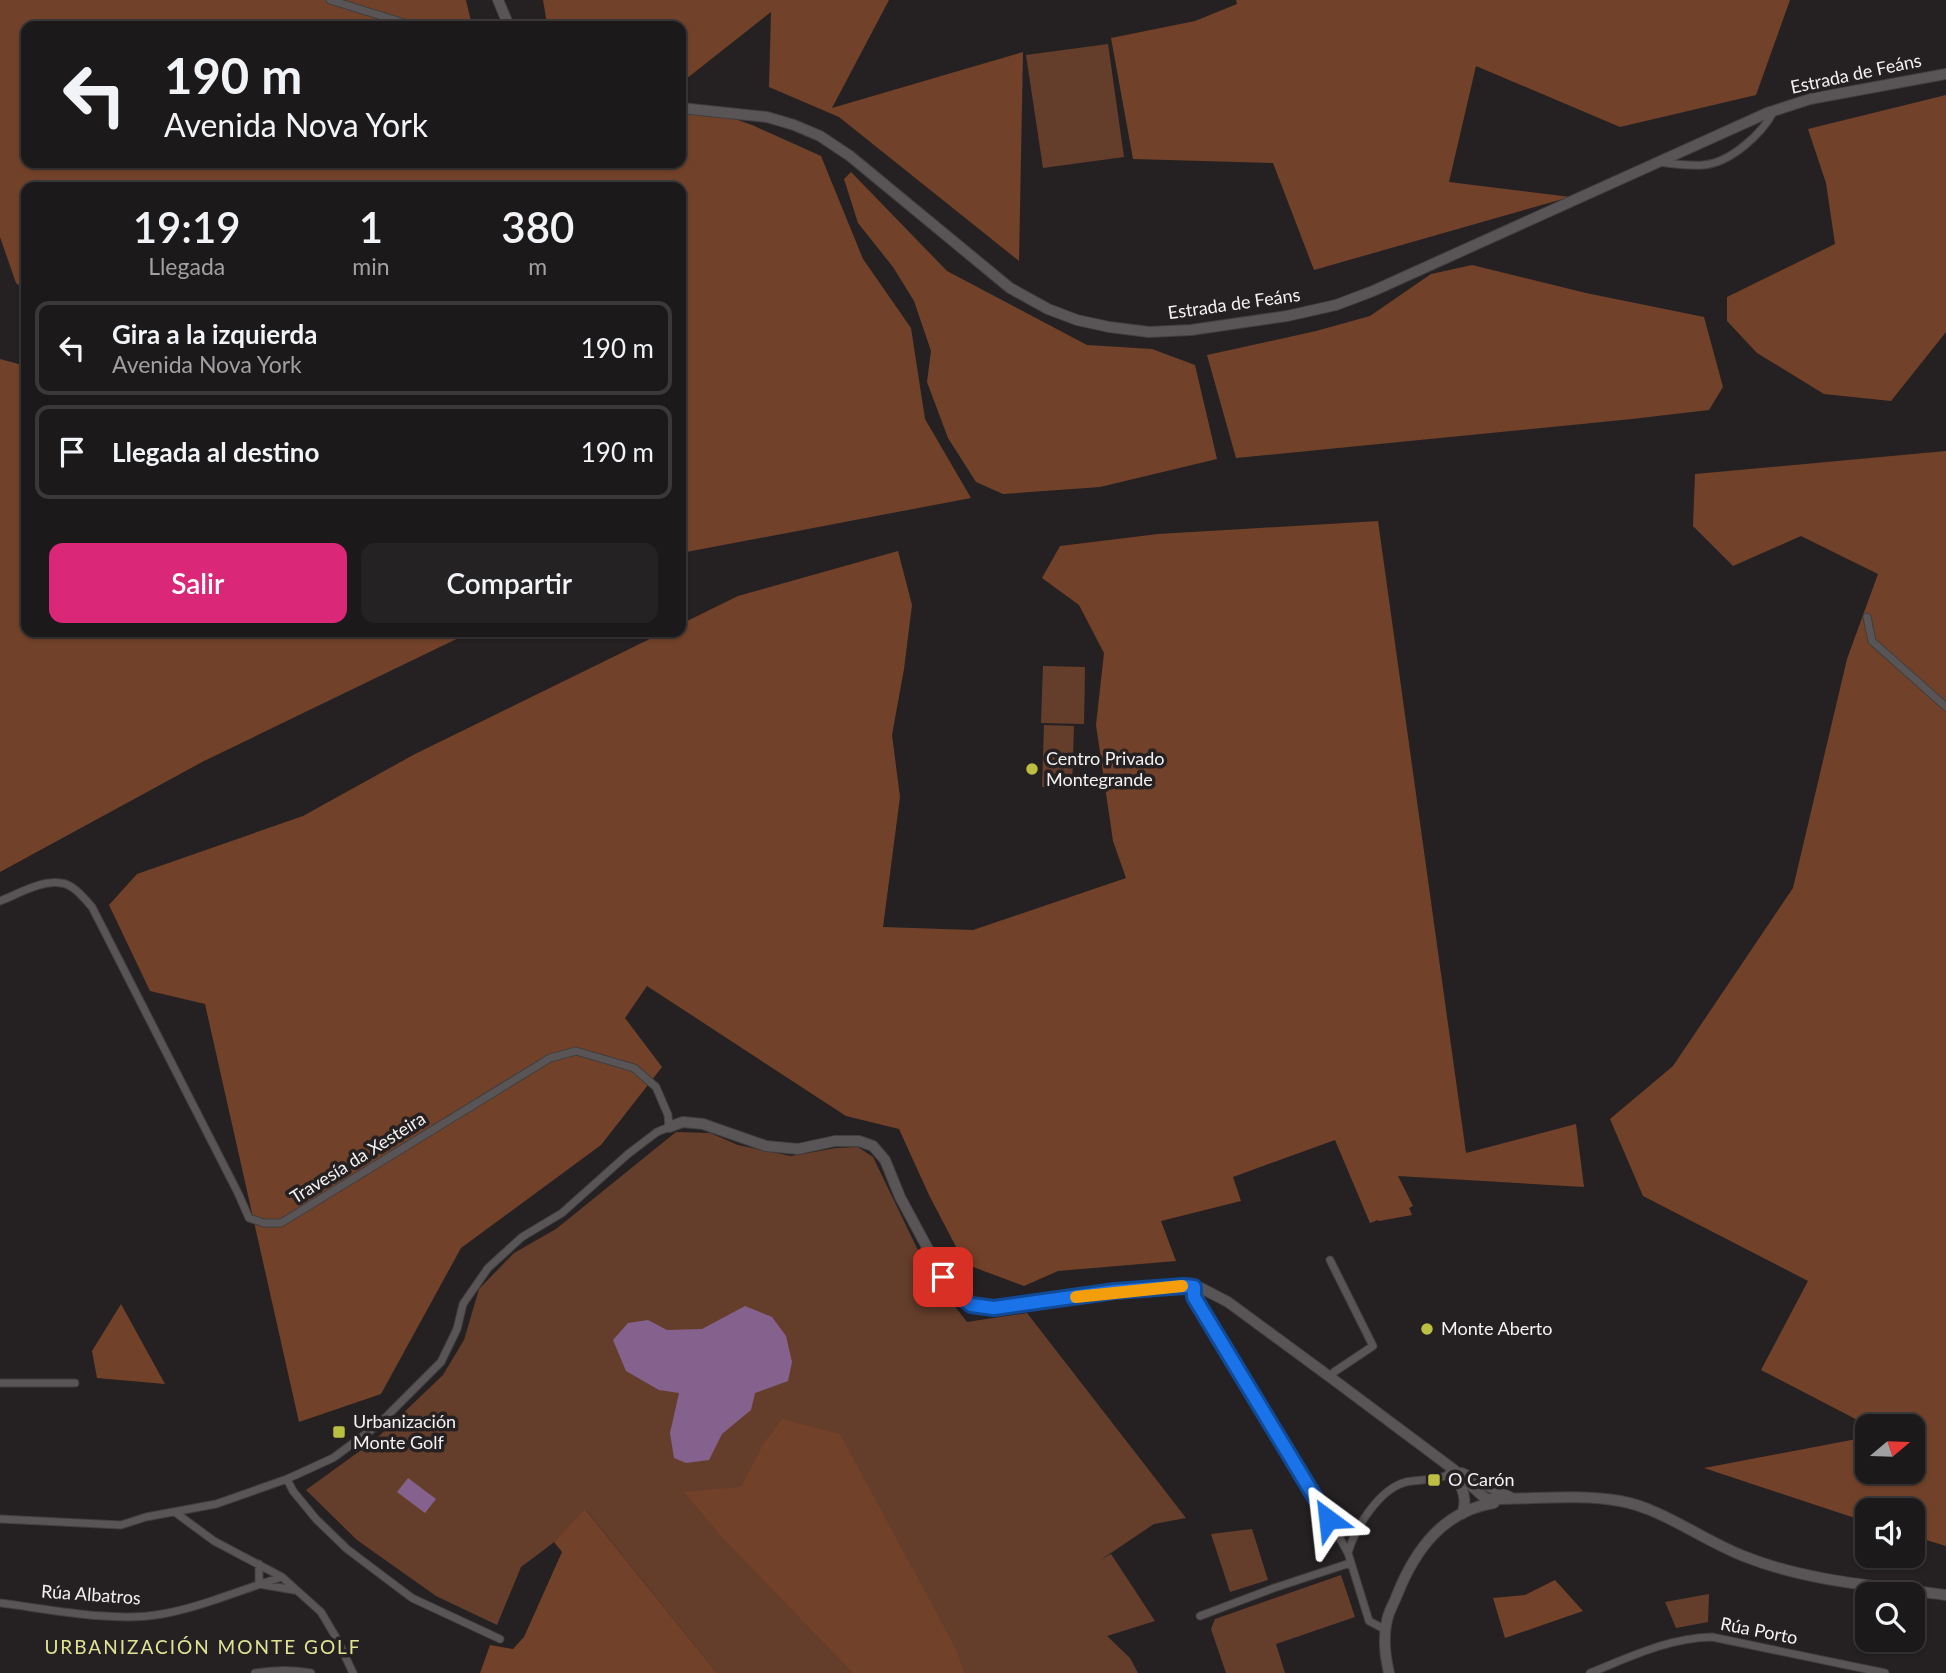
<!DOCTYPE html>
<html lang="es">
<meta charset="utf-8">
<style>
body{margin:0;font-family:Lato,sans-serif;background:#252223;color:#f1f3f6;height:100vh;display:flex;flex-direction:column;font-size:26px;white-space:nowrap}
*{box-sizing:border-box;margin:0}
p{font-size:23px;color:#a0a0a2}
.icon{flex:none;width:38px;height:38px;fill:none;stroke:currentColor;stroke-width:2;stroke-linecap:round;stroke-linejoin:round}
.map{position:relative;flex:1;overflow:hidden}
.side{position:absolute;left:21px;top:182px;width:665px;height:455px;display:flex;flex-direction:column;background:#1c191a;border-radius:14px;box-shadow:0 2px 5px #0004,0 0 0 2px #3a3839}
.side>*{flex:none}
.banner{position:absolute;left:21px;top:21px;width:665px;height:147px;border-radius:14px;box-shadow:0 2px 5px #0004,0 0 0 2px #3a3839;background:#1c191a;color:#f1f3f6;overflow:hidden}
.needle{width:46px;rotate:71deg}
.tools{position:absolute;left:1855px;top:1414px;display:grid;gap:14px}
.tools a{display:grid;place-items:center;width:70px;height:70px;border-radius:14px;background:#1c191a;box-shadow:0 2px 5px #0004,0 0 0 2px #3a3839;font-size:35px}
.pin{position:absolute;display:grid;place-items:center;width:60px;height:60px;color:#fff;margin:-30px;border-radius:14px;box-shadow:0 4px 10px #0006}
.me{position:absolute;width:77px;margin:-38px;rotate:330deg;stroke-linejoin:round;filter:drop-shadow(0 0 5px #0008)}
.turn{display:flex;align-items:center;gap:24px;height:147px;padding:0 28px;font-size:32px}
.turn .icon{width:91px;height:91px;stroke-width:2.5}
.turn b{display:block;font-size:49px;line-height:60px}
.eta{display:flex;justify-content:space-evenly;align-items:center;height:119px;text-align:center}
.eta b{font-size:42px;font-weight:600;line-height:49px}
.button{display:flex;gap:14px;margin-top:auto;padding:14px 28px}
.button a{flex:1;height:80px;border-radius:14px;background:#db2777;color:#fff;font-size:28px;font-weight:600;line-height:80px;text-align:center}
.button a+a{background:#252223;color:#f1f3f6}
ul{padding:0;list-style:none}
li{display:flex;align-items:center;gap:21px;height:94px;margin:0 14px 10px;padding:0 14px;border:4px solid #3a3839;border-radius:14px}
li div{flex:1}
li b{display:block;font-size:26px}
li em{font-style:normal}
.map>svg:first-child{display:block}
.green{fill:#653e2b}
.forest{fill:#724129}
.water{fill:#85628d}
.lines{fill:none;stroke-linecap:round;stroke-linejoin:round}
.street-casing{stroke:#403e3f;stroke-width:9}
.secondary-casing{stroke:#403e3f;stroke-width:12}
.street{stroke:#595556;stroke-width:7}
.secondary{stroke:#595556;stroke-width:10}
.route-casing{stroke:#114b97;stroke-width:18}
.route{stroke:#1a73e8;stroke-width:12}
.slow{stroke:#f59e0b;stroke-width:12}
.poi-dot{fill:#bdbf43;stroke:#252122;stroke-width:2.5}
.labels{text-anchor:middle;stroke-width:7;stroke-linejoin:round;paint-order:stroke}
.street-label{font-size:18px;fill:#f3f1f2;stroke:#252122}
.poi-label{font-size:18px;fill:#f3f1f2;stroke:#252122;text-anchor:start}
.neighbourhood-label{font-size:19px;letter-spacing:2px;fill:#e0e394;stroke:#252122}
</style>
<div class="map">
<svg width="1946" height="1673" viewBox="0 0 1946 1673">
<rect width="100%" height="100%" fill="#252122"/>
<path class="green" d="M1108,44L1124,157L1043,168L1026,55Z
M1043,666L1085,667L1084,724L1041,723Z
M1044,725L1074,726L1072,788L1042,787Z
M676,1132L710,1133L738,1145L791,1156L836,1148L858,1147L873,1157L929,1273L967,1322L1027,1313L1186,1518L1154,1524L1099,1561L1111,1554L1155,1621L1107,1636L1130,1658L1138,1673H717L586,1510L553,1543L521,1567L497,1625L436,1596L357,1540L306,1490L375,1440L443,1375L464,1340L479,1289L514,1253L556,1229Z
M1252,1529L1268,1580L1230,1592L1211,1534Z
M1341,1575L1355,1617L1276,1644L1285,1673H1226L1211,1629L1215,1619Z
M1709,1594L1708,1622L1676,1628L1665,1602Z"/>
<path class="forest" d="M0,0H466L472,26H26V163H681V100L752,125L821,156L863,259L911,328L925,419L971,498L681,553V187H26V291L16,283L0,237Z
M543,0H889L832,108L1023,52L1019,261L839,117L769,87L771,12L686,79L681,78V26H551L546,18Z
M1236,0H1790L1756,95L1620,127L1476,66L1449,182L1570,197L1314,270L1273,163L1133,159L1111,38L1195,21L1237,4Z
M1946,95V332L1891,401L1824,394L1757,353L1727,321V297L1835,244L1826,183L1808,129Z
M851,172L947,271L1087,345L1152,349L1195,365L1217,459L1100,487L1003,494L976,482L948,438L927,382L931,351L914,301L893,267L858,223L844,179Z
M1472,265L1586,293L1704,317L1723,387L1709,410L1632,419L1236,458L1207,355L1316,331L1370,316L1431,274Z
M0,359L26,366V632H471L204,761L0,872Z
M1946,451V1546L1913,1536V1510H1867V1522L1704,1468L1867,1437V1472H1913V1426H1869L1761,1370L1808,1281L1643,1196L1610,1119L1673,1066L1793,888L1847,659L1878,574L1801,536L1733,566L1693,526L1695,474Z
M1378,521L1466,1153L1576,1124L1584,1187L1398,1176L1413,1206L1409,1208L1412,1215L1379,1221L1378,1220L1370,1223L1335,1140L1233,1177L1241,1201L1161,1221L1176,1261L1058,1271L1024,1286L965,1264L929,1195L899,1129L846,1116L647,986L625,1018L662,1067L601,1145L461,1248L381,1394L299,1422L205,1004L150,991L109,905L137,874L303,816L415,754L664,632H681V624L738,596L898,551L912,605L904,669L892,735L900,797L883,927L973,930L1126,878L1113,841L1096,725L1104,653L1079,605L1042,578L1060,546L1158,534Z
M121,1304L165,1384L97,1378L92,1351Z
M782,1419L840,1434L956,1649L964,1673H853L722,1537L684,1492L741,1487L764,1443Z
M585,1509L717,1673H480L490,1645L513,1649L524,1637L562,1552L554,1542Z
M1555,1580L1583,1611L1505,1638L1493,1598L1525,1595Z"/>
<path class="water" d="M745,1306L772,1317L786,1336L792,1362L788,1381L755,1393L751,1410L722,1434L709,1460L686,1463L674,1458L670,1433L679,1393L659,1390L626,1371L613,1340L628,1323L648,1320L667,1330L702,1329Z
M408,1478L436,1499L425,1513L397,1492Z"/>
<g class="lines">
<g class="street-casing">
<path id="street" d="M330,0L414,26
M1659,162C1673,164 1688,166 1703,165C1730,163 1762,134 1774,111
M1867,617L1872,641L1946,707
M0,901C18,894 41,880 61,883C73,884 84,898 92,907L238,1193L249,1218L264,1223H281L550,1058L576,1051L634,1068L656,1087L668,1115L669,1127L657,1132L628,1154L562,1213L522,1237L488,1268L463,1304L457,1329L441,1362L378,1425L333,1458L287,1479L216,1504L146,1517L121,1525L0,1519
M1330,1260L1373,1346L1334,1372L1330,1377
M1194,1287V1297L1319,1501L1348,1553L1369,1621L1386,1630
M0,1383H75
M287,1479L293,1491L316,1519L347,1549L412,1598L500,1639
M176,1513L214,1541L282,1577L321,1612L337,1639L353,1673
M1348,1553C1355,1528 1379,1489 1406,1482C1416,1480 1436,1480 1445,1476C1448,1475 1450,1471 1453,1469
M259,1564V1584L294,1590
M0,1603C49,1609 114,1623 162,1614C202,1607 243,1589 282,1577
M1200,1616L1274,1588L1350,1563
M255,1673C274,1670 291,1669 311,1673
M1590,1673C1630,1657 1668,1638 1712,1637L1885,1673"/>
</g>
<g class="secondary-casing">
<path id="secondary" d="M498,0L509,26
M681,108L767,117L794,125L820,136L850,156L1010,288L1048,309L1077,320L1109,327L1149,332L1191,330L1287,316L1336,305L1373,291L1767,113L1810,99L1946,74
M669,1127L683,1122L703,1124L766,1146L798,1149L835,1141H859L873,1146L885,1160L900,1197L943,1277L956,1293L971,1305L994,1308L1115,1291L1184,1286L1201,1288L1228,1302L1330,1377L1453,1469L1486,1499C1530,1500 1576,1493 1620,1501C1662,1508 1705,1542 1746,1557C1809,1582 1880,1586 1946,1595
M1462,1473L1510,1497
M1456,1475C1462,1488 1468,1500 1462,1514
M1389,1673C1385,1656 1383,1637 1387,1620C1389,1611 1394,1603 1397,1595C1415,1550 1443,1511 1494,1503"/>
</g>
<use href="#street" class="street"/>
<use href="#secondary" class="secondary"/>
</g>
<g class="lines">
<g class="route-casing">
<path id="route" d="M943,1277L956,1293L971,1305L994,1308L1115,1291L1184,1286L1194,1287V1297L1328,1519"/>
</g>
<use href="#route" class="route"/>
<path class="slow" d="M1076,1297L1182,1286"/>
</g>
<g class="poi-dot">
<circle cx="1032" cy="769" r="7"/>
<circle cx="1427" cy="1329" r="7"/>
<rect x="332" y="1425" width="14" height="14" rx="3.5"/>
<rect x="1427" y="1473" width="14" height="14" rx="3.5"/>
</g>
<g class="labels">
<g class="street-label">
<text transform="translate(1856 74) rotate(-12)" y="6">Estrada de Feáns</text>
<text transform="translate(1234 304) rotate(-8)" y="6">Estrada de Feáns</text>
<text transform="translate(358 1158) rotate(-32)" y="6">Travesía da Xesteira</text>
<text transform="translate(91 1595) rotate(4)" y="6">Rúa Albatros</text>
<text transform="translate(1759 1631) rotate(11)" y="6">Rúa Porto</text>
</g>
<g class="poi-label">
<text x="1046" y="765">Centro Privado<tspan x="1046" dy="21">Montegrande</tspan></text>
<text x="1441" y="1335">Monte Aberto</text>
<text x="353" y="1428">Urbanización<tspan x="353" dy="21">Monte Golf</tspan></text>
<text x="1448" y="1486">O Carón</text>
</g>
<g class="neighbourhood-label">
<text x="203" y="1654">URBANIZACIÓN MONTE GOLF</text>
</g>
</g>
</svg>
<div class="tools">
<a><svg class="needle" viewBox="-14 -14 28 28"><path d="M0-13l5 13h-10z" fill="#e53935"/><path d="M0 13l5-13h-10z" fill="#a0a0a2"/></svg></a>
<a><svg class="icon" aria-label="sound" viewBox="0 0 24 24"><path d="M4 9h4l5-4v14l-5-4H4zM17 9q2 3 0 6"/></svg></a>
<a><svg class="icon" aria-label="search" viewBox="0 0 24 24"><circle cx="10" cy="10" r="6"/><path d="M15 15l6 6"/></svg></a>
</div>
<div class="pin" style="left:943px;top:1277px;background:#d93025"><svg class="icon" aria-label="arrive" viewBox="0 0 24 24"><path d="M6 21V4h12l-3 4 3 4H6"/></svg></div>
<svg class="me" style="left:1328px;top:1519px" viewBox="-20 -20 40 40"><path d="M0-17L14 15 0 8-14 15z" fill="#1a73e8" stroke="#fff" stroke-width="4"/></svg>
<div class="banner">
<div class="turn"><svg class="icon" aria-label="left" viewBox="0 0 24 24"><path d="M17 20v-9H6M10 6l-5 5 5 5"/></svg><div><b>190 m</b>Avenida Nova York</div></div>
</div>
<section class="side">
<div class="eta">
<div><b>19:19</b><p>Llegada</p></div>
<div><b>1</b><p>min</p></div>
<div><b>380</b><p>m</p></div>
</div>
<ul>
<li><svg class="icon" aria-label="left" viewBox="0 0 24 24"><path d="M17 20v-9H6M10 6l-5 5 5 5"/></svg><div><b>Gira a la izquierda</b><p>Avenida Nova York</p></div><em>190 m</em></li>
<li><svg class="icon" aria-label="arrive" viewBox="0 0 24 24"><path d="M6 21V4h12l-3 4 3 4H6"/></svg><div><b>Llegada al destino</b></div><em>190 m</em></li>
</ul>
<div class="button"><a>Salir</a><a>Compartir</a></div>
</section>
</div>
